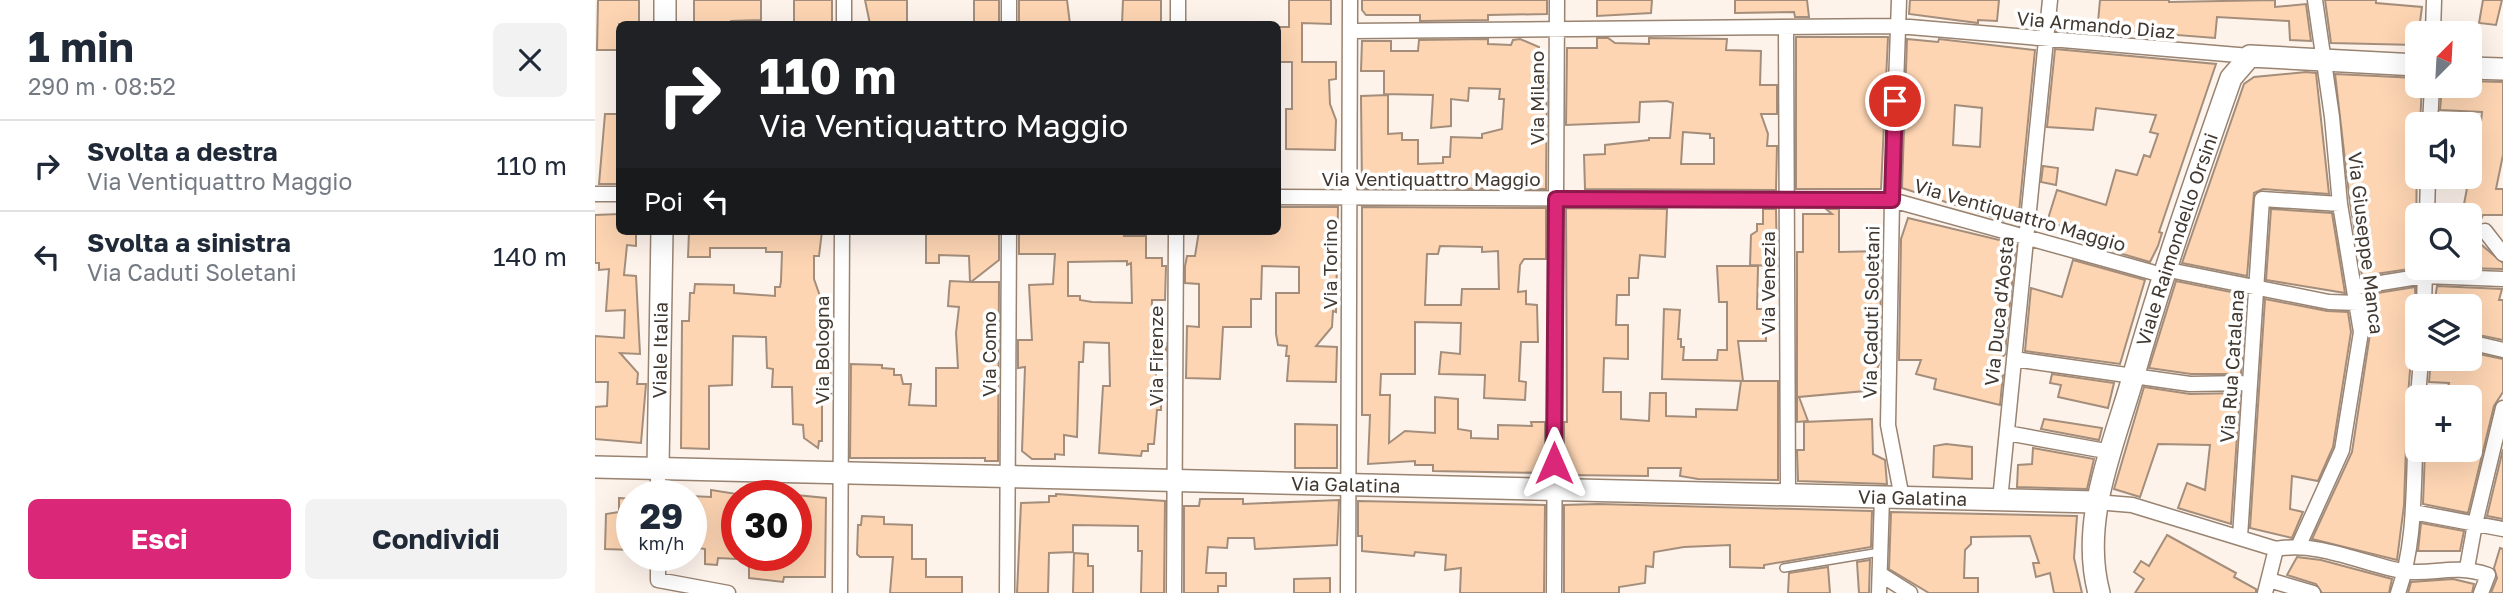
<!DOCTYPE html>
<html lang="it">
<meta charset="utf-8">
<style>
body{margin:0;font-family:"Golos Text",sans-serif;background:#f2f2f3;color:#1f2937;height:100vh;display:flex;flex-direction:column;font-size:26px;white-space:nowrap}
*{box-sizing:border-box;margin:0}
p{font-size:23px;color:#747a83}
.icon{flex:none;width:38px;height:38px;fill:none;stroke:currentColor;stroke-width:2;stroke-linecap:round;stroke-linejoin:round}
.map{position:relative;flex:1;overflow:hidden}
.drawer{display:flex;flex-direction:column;background:#fff;width:595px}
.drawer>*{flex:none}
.banner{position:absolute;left:21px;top:21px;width:665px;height:214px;border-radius:10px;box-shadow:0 7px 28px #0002;background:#202124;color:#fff;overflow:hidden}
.needle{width:46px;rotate:24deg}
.tools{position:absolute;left:1810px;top:21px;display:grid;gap:14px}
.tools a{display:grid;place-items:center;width:77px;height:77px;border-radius:10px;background:#fff;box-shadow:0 7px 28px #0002;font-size:35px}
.speed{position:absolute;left:21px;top:480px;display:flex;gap:14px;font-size:35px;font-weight:700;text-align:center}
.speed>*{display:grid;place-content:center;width:91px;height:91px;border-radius:50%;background:#fff;box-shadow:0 7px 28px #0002;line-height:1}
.speed small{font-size:18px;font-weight:400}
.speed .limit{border:10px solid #d22;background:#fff;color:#111}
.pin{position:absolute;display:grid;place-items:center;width:60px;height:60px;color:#fff;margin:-30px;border:4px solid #fff;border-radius:50%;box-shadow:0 2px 7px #0007}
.me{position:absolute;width:77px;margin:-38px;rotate:0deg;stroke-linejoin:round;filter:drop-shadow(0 0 5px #0008)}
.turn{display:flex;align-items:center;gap:24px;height:147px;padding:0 28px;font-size:32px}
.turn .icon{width:91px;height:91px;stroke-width:2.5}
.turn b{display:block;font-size:49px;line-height:60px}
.then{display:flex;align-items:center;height:66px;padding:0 28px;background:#0003;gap:14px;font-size:26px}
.round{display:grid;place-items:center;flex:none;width:74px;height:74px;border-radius:10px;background:#f2f2f3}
.summary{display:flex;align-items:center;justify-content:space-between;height:119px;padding:0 28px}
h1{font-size:42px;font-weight:700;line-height:52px}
.action{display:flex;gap:14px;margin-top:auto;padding:14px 28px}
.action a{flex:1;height:80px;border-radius:10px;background:#db2777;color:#fff;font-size:28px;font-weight:700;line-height:80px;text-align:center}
.action a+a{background:#f2f2f3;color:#1f2937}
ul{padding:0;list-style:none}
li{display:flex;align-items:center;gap:21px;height:91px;padding:0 28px;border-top:2px solid #e0e1e3}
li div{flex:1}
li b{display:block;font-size:26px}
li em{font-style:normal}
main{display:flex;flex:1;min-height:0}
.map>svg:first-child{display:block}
.building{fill:#fdd5b3;stroke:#a48e7b;stroke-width:2;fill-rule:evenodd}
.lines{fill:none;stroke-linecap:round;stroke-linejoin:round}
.lane-casing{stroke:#998371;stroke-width:10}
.street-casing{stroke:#998371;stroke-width:17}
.secondary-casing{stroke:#998371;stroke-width:24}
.lane{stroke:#fff;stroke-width:7}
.street{stroke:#fff;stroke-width:14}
.secondary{stroke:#fff;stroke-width:21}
.route-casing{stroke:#8e194d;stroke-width:18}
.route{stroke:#db2777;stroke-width:12}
.labels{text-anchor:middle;stroke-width:7;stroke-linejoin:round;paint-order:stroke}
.street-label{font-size:19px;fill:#413830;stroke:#fff}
</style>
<main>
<section class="drawer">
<div class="summary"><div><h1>1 min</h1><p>290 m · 08:52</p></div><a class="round"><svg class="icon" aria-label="close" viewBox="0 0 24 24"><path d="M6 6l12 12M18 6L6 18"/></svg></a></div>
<ul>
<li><svg class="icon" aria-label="right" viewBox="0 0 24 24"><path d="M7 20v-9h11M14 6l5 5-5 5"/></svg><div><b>Svolta a destra</b><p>Via Ventiquattro Maggio</p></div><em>110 m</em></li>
<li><svg class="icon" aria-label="left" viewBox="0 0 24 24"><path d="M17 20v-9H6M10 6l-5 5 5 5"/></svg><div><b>Svolta a sinistra</b><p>Via Caduti Soletani</p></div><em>140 m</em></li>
</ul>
<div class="action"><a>Esci</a><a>Condividi</a></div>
</section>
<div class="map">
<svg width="1908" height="593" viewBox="0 0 1908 593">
<rect width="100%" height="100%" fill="#fdf3eb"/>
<path class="building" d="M3,0H44V24H24V50H2Z
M99,0H166V20L136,21L135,24H99Z
M199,0H237V24L199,23Z
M270,0H312V24H275Z
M379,0H404V24H379Z
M424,0H472L475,24H424Z
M528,0H566V24H527Z
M694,0H736V24L707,23V62H741V79L734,80L735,104L741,120L740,150L691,149V109H697V62H682V27H694Z
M767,0H952V14L893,15V20L825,21V15H771L767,10Z
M1002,0H1057L1056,13L1002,16Z
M1140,0H1212L1214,17H1200L1199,12L1140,13Z
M1315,0H1404L1402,21L1383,20V23L1314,14Z
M1505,0H1574V2L1680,0V7L1711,4L1716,41L1695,40L1694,21L1622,17L1620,38L1531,31V36L1502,33Z
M1730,0H1781V3L1827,7L1822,45L1736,43Z
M1888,0H1907L1901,25L1884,23Z
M1201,37H1293L1286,189H1201Z
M1002,38H1013L1020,43L1054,44V38L1132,39L1131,50L1166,51L1165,85H1182V114H1166L1173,134L1172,146H1182L1181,190L990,189L989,155L1010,154V145L1054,140V138H1075L1078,103L1072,101L1045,102L1044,122L971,125L972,48H1002ZM1088,132L1115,134V138H1119V164H1086Z
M893,39V44L916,45L918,40L925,39L944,47L941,60L952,72L951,189L767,188L766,96L793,95V134L807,133V140H823V164L848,163V157H855L856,137L887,138V134L907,129L909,99H904L905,89L874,88L873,101L856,99V126L836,128L838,95L789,94V71H766L767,41H796V51H823L824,40Z
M1312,39L1343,42L1344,39L1440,50L1424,212L1410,221L1307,188ZM1360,105L1387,108L1385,147L1358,145Z
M1460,49L1621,64L1564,232L1567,233L1563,246L1555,262L1493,244L1496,234L1452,222L1462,190L1511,205L1521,170L1542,175L1549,155L1555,157L1563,134L1555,132L1561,115L1501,108L1498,130L1452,127Z
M1711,72L1721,73L1734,194L1668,189L1659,193L1652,276L1587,263L1649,84L1659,77Z
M1740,74L1822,78V86H1827L1825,124H1822L1821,268L1767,276L1755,203Z
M1874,81L1908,82V155L1901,189H1908V215H1888L1880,232L1882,241L1908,263V269L1865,268H1874V215H1867L1877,161L1882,162L1887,112L1845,110L1847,86H1874Z
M10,114H24V184H4Z
M1448,166L1463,168L1461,185L1446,182Z
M682,207H743L741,312L738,311L737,327L721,346L742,347L741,382L692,381L694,356H691L692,346L683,345L681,334V293H704V267L667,266L666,299H656V327H628L625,379L591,378L592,326L604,327V284L590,283V266L592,256H600L604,231H682Z
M767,207L951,208V259H929L925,265L923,292L931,291V304L942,305L943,342H926L924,381L931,382L930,400L889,398L890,375L844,374L846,352L865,354L866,323L820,322V374H786L785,395H795L794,443L810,431L840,433V397L863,399V429L876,431V438L903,439V425L937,426L936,422H950V473L838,471V465H820V461L773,464L775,415H767ZM845,246L887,247V252L903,251L904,289H867L866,305H830L832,254H843Z
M971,208L1072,209L1070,257L1045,255L1043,278H1034V295H1022L1021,325H1033V359L1009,358L1008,392H1026V419L1054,421L1055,393H1071V416L1101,417V409L1142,410L1146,381H1183V480L1103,479L1085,476L1086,468H1053V476L969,475V422H972Z
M1168,209H1181L1182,266L1155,265L1156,235L1162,231V224H1168Z
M1231,209H1244V252L1286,251L1285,361L1280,375L1281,390L1204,397L1213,421L1202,422V252H1208V214H1237Z
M1676,209L1737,213L1750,293L1671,280Z
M24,214V231H41V246L32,245L29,275L41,276L45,354L25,353L43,373L42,384H51L46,443L0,439V407L12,406L13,382H0V336L29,338L30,310L11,311L14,269L4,270V263H0V215Z
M1313,218L1421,244L1410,354L1396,372L1408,375L1405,405L1339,389L1341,379L1321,374L1326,360H1304L1306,239Z
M94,231H227L224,256H219V279L225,296H233L231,338L235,337L236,400H227V441H224L223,448L209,438L208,425L198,424L197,387H177L178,369L172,368L171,337L138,336L137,385L114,386V449L86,448L87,321H94L95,293H99L100,284L139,285V293L180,296V287H185L186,281L187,252H171V248H115V257H93Z
M331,231H404V260L376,282H404L403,461H390V458H255L256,364L287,365V368L299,369V375H306L308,384H316L314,405L341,406V368H363L361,333L364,307L353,306L354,291L355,281L375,282L374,256L344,255V263H331Z
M424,231H529V236H551V258H567V266H571L570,300H557L556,336H564L563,342L571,343V359H563L561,366V394H566V410H562L559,444H553V451H547L546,456L504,453L508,386H515L514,343L489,342L488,362H484L482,437L469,435V455L460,454V459H437L427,451L430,367L423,368V340H437L434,285L458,284L460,254H424ZM532,261V265L536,263L537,303L497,302L485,300V296H473V262Z
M1478,260L1550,280L1525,364L1430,351L1436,288L1467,297Z
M1122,266H1163L1162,309H1171V341H1143L1148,381L1067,379L1069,309L1085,310L1083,339H1086V347H1089L1088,360H1122L1123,350H1132V302H1124Z
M1581,281L1651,295L1646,374H1596L1554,368Z
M1842,286L1907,289L1904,300H1908V340L1874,333V306H1839Z
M1820,287L1822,350L1816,358L1813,396L1818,408L1812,416L1809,505L1802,560L1717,539L1757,452L1775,334L1770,295Z
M1670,299L1732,311L1753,312L1756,332L1738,447L1723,481L1697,476L1695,509L1708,512L1697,538L1655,528Z
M1874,352L1908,359V392L1899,406L1873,513L1828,504L1830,450H1874V397H1850L1854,383L1834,382L1836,359H1874Z
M1457,374L1519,383L1513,408L1463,397L1466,385L1455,383Z
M1549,387L1595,394L1645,393L1636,524L1583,508L1592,483L1610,490L1615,445L1563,444L1545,497L1519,489Z
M1277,419L1278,454L1290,460L1292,484L1203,481L1202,450H1209V422Z
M1449,419L1507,428L1504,440L1446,429Z
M700,424L742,425V468H700Z
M1351,444L1377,447V479L1338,477L1339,446Z
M1438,448L1499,459L1492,489L1422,487L1423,465L1437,464Z
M1908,449V519L1892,516Z
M116,490L142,494V559L123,558L122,565L110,564V549L97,547L96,496L116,497Z
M461,494L570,501L569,593H546L547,551H543V526L478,525V552L454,553L453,593H422L426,503L454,502V496H461Z
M201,495L231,498L230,577H189L188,582L154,578V555H201Z
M24,498L37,499V550L10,549L11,514L24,512Z
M605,499H648V504L744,500L742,545L660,549L659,538H633L632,548L613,547L611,573H631V586H623V593H589V506H604Z
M763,501L950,505L949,593H865L866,568L850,570L851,555L820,552L819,556L767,551V536H763Z
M1003,504L1277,511L1276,547L1169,565V568L1135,567V545L1089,547L1059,552L1058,567L1051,566L1050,583L1024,587V593H969V505Z
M1296,512L1482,516L1479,558L1487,593H1459L1455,573L1441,577L1438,563H1444L1435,536L1376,537V544L1370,550L1369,578H1383V593H1334L1294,569Z
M267,516L289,517V524L317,525V559H331V577H367V593H295L298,557H265L262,554L263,525H266Z
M1826,523L1869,531L1865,551H1823Z
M1572,535L1641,573L1639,577L1661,589V593H1540L1549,579L1539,572L1546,561L1554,566Z
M1905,548L1908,549V593H1896L1902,578L1899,568Z
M479,553L493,554V566H498V593H478Z
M1702,557L1726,560L1797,579L1794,593H1727L1721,584L1692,575Z
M1275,560L1274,593H1264L1262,562Z
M1233,567L1235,593H1193L1194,573Z
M735,578V593H699V579Z
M1858,579L1879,584L1877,593H1813L1816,582Z"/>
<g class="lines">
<g class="lane-casing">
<path id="lane" d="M1189,568L1285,552"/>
</g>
<g class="street-casing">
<path id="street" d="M1304,0L1297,200L1293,425L1307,498
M249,24V0
M414,24V0
M583,24V0
M1191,28L1193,495
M755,31L1303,26L1655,56
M1838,33L1839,0
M1835,124L1837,86
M0,194H24
M682,197L1297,200L1567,275
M1832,215L1833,177
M1890,231L1908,254
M1569,269L1734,302L1763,303
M1761,287L1829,276L1908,279
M1829,306L1830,269
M1874,342L1908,350
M1419,359L1595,384L1653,383
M1823,397L1826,359
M1412,433L1516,452
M63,467V495
M1405,500L1455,0
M1501,502L1537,505L1681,549C1723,541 1765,563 1807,571C1837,576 1857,563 1893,575L1886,593
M1818,512L1908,529
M1645,537L1667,199L1745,204
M1704,545L1747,450L1766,332L1745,204L1737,117L1720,0
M63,555V580L133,593
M1872,568L1880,524L1908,408
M1285,574L1315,593
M1674,580L1718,593
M245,593L247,231
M412,593L414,231
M579,593L581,231
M753,593L755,0
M959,593L962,0
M1284,593L1287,497
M1670,593L1681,549
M1803,593C1823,537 1817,475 1822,417"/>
</g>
<g class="secondary-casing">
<g id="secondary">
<path d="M70,24V0"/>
<path d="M1874,68L1908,69"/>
<path id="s1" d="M0,467L1501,502"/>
<path id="s2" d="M63,467L67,231"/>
<path id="s3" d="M1504,593C1485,522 1517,449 1537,381C1566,278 1601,178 1636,78L1655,56L1822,65"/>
</g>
</g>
<use href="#lane" class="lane"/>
<use href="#street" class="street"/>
<use href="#secondary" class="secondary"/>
</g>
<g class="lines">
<g class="route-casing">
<path id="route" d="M959,463L961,199L1297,200L1300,101"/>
</g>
<use href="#route" class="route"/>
</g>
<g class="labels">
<g class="street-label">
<text transform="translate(1501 25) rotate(5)" y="7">Via Armando Diaz</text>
<text transform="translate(942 98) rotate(-90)" y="7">Via Milano</text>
<text x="836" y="186">Via Ventiquattro Maggio</text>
<text transform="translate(1425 215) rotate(16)" y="7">Via Ventiquattro Maggio</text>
<text dy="7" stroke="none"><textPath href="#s3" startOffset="366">Viale Raimondello Orsini</textPath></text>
<text transform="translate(1771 243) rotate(83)" y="7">Via Giuseppe Manca</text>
<text transform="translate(735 264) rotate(-90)" y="7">Via Torino</text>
<text transform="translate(1173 283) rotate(-90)" y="7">Via Venezia</text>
<text transform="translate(1404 311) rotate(-84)" y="7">Via Duca d'Aosta</text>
<text transform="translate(1276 312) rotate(-89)" y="7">Via Caduti Soletani</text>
<text dy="7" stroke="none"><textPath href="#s2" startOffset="117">Viale Italia</textPath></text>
<text transform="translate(227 350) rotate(-90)" y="7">Via Bologna</text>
<text transform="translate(394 354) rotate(-90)" y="7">Via Como</text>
<text transform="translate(561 356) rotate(-90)" y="7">Via Firenze</text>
<text transform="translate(1637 366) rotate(-86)" y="7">Via Rua Catalana</text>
<text dy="7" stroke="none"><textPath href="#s1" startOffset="751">Via Galatina</textPath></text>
<text dy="7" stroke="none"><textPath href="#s1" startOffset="1318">Via Galatina</textPath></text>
</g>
</g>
</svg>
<div class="tools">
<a><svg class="needle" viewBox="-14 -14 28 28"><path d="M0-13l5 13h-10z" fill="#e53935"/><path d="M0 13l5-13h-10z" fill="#747a83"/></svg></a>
<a><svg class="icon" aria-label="sound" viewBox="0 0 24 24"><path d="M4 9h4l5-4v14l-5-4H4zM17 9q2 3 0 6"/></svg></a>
<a><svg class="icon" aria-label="search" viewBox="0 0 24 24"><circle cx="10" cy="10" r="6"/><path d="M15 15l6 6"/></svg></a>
<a><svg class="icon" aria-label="layers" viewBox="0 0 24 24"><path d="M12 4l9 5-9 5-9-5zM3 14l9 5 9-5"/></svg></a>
<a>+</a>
</div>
<div class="speed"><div>29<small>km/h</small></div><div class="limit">30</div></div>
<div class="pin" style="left:1300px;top:101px;background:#d93025"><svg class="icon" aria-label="arrive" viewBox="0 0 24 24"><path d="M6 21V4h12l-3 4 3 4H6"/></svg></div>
<svg class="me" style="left:959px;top:463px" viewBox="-20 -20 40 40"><path d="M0-17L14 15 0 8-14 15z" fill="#db2777" stroke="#fff" stroke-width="4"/></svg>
<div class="banner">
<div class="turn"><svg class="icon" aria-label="right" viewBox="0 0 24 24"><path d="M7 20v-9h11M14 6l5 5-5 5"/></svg><div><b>110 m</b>Via Ventiquattro Maggio</div></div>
<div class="then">Poi<svg class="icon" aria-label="left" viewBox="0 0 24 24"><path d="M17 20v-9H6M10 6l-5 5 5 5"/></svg></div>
</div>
</div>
</main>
